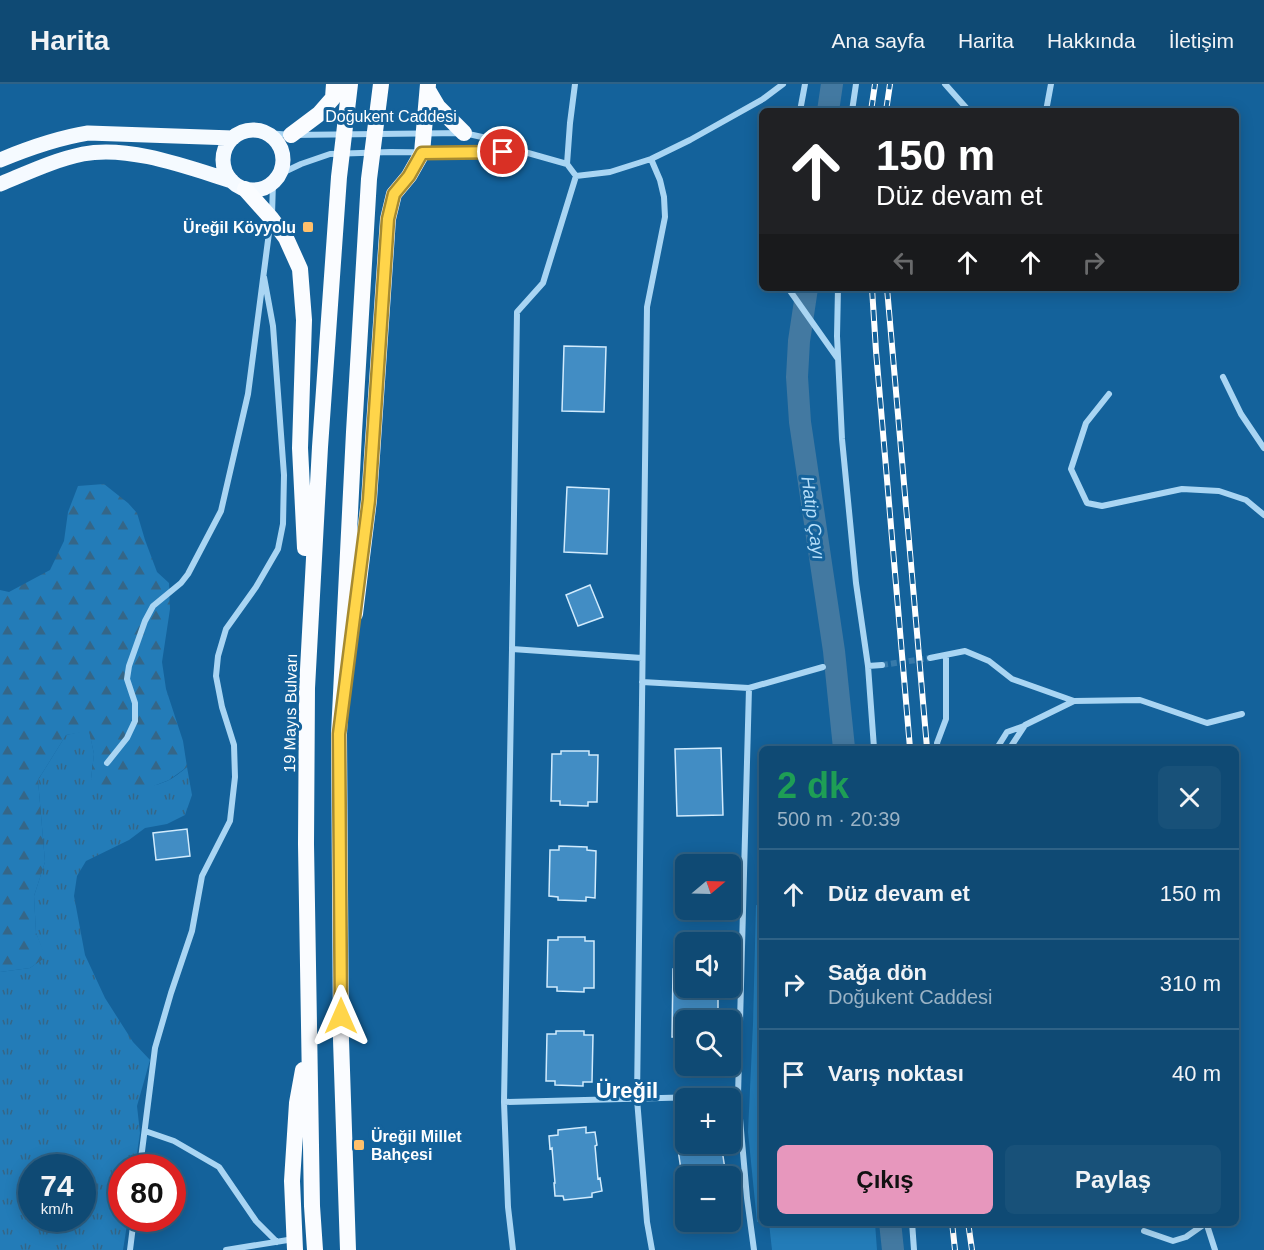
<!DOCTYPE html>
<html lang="tr">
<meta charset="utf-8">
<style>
body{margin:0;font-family:Arial,sans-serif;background:#185179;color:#f1f3f6;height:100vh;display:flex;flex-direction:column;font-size:22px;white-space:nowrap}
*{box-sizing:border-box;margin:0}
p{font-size:20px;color:#9bb3c5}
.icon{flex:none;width:33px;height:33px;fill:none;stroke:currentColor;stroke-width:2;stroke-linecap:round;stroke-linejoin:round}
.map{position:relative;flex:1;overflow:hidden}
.drawer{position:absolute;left:759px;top:662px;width:480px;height:480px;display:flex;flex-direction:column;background:#0f4a74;border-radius:9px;box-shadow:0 3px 15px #0003,0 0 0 2px #2f6286}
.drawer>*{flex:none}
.hud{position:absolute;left:759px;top:24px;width:480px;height:183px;border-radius:9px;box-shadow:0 3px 15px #0003,0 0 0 2px #2f6286;background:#202124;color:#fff;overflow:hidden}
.needle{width:39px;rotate:71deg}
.controls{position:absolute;left:675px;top:770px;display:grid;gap:12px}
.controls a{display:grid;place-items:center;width:66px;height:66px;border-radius:9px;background:#0f4a74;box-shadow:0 3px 15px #0003,0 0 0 2px #2f6286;font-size:30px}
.speed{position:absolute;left:18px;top:1070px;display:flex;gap:12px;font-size:30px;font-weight:700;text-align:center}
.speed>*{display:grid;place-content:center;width:78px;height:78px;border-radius:50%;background:#0f4a74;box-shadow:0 3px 15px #0003,0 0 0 2px #2f6286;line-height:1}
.speed small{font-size:15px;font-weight:400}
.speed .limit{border:9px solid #d22;background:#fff;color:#111}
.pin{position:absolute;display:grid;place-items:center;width:51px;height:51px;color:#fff;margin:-26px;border:3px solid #fff;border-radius:50%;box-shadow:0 2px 6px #0007}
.me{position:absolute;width:66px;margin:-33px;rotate:0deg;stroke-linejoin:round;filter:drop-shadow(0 0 4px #0008)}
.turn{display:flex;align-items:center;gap:21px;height:126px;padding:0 18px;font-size:27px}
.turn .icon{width:78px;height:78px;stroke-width:2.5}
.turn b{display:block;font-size:42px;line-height:51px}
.lanes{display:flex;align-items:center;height:57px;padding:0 18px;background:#0003;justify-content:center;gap:30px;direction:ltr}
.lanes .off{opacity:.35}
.round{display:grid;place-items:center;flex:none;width:63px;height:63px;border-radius:9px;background:#185179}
.overview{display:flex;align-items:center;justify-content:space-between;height:102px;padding:0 18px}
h1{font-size:36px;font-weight:700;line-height:45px;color:#1e9e55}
.cta{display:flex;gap:12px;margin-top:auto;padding:12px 18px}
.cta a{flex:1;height:69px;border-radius:9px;background:#e797bd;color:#111;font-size:24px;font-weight:700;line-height:69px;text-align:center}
.cta a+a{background:#185179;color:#f1f3f6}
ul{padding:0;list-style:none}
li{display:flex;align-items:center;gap:18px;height:90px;padding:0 18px;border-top:2px solid #2f6286}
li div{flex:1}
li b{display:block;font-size:22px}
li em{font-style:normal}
header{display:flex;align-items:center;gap:36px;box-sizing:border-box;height:84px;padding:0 30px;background:#0f4a74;border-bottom:2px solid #2f6286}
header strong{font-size:28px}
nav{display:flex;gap:33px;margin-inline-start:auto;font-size:21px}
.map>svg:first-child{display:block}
.grass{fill:url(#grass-tufts);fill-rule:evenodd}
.forest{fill:url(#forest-firs)}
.green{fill:#237cb8}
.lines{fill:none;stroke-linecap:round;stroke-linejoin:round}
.river{stroke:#4379a1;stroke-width:22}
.building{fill:#428dc4;stroke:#d1ebfd;stroke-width:1.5}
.minor-tunnel{stroke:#377aaa;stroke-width:6;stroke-dasharray:6 3;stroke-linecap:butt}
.minor{stroke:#a9d5f3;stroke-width:6}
.primary{stroke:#f5faff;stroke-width:15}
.trunk{stroke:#fafcff;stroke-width:16}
.rail-casing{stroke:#fff;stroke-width:6}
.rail{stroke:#14629b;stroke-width:4;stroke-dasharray:11;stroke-linecap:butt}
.route-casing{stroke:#a68a30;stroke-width:15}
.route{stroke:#ffd54a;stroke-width:10}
.poi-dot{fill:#ffc06b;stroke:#14629b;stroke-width:2}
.labels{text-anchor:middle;stroke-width:6;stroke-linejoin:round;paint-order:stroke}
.street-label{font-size:16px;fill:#fff;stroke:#14629b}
.poi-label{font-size:16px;font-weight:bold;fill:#fff;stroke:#14629b;text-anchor:end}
.water-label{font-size:18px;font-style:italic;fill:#b6def9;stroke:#14629b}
.district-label{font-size:22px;font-weight:bold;fill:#fff;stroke:#14629b}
</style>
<header>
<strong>Harita</strong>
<nav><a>Ana sayfa</a><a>Harita</a><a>Hakkında</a><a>İletişim</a></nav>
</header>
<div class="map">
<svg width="1264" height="1166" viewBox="0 0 1264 1166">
<defs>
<pattern id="grass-tufts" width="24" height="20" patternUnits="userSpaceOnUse" patternTransform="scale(1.5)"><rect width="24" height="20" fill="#237cb8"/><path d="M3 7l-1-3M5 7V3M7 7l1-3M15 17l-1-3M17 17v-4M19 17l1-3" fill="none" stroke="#356687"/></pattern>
<pattern id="forest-firs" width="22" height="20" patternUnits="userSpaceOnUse" patternTransform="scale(1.5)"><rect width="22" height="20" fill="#237cb8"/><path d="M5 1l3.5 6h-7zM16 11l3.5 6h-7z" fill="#356687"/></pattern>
</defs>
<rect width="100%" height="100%" fill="#14629b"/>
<path class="grass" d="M89,646L94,670L91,695C119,701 139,709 167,697C174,694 181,688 187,683L192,711L185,731L167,740L145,744L129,756L86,777L77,792L74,812L85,871L105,914L133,958L150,976L137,1022L140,1049L135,1083H122V1134H128L123,1166H0V888L30,884L45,873L36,849L34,812L45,778L38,696L66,651ZM32,1083H82V1134H32Z"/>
<path class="forest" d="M104,400L128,419L137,429L145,456L157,488L169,499L170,525L162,578L166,605L183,657L187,683L169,696L151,703L105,708L91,695L94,670L89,647L66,651L38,696L45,778L34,812L36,849L46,873L30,884L0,888V506L9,508L50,486L64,457L68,428L78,402Z"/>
<path class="green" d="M756,821L762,822V1136L757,1138L748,1048L753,940Z
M769,1139H875L877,1166H772Z"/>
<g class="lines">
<path class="river" d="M828,27L832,0
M807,204L799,257L797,293L800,338L834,567L844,664
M890,1138L893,1166"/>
</g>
<path class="building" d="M564,262L606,263L604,328L562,327Z
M567,403L609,405L607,470L564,468Z
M590,501L603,533L578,542L566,511Z
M721,664L723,731L677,732L675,665Z
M561,667H589V671H598L597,718H588V722L560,721V717H551L552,670H561Z
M187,745L190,772L156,776L153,749Z
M559,762L587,763V766L596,767L595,814L586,813V817L558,816V813L549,812L550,766H559Z
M558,853H585V857H594V904H584V908L557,907V903H547L548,856H558Z
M673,885L686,886V903H718V936H686V953H672Z
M556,947H584V951H593L592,998H583V1002L555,1001V997H546L547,950H556Z
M586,1043V1049L595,1048L597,1061L595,1062L598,1095L600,1094L602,1107L592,1109V1113L564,1116L563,1112H555L554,1099H555L552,1064L550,1065L549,1052L558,1051V1046Z
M677,1059H721L726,1092H682Z"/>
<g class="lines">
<path class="minor-tunnel" d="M882,581L930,574"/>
<path class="minor" d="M945,0L969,27
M800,27L805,0
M852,27L856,0
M1046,27L1051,0
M267,49L291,51L464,49L491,55L521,67L567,80L576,92L610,88L651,75L690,56L763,15L783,0
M651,75L660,96L664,113L665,133L647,223L637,1015L647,1138L652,1166
M567,80L570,39L575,0
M280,90L301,80L330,70L391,68L469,69L517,67
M272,131L273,98
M788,204L838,275
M838,204L837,252L842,355L856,499L868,582L874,664
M1223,293L1241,330L1264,364
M1109,310L1086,339L1071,385L1087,419L1102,422L1182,405L1219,407L1246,416L1264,431
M512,565L517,228L543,199L576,92
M930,574L965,567L989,577L1012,595L1074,617L1025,641L1010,664
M868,582L882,581
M642,598L749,604L823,583
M1074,617L1140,616L1207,639L1242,630
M938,664L937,659L946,635V571
M997,664L1007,648L1024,642
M107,679L127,654L135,637V619L127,595L129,582L145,537L153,522L181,499L188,490L221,427L248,310L270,141
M738,1012L749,604
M504,1018L738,1012L747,1114L754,1166
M145,1047L174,1057L219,1083L256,1137L277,1158
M140,1083L155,964L171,909L192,847L202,792L230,737L235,693L234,661L222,623L216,592L218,572L226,545L256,503L278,465L283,440L284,391L273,242L264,193
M912,1138L914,1166
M1206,1138L1215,1166
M1144,1147L1173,1157L1186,1153L1206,1139
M130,1166L134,1134
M226,1166L294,1155
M513,1166L508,1123L504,1018L512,565L642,574"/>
<path class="primary" d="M223 76a30 30 0 1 1 60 0a30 30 0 1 1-60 0Z
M0,76C29,64 57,54 88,49L233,54
M0,100C27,89 54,76 83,70C129,61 187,83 232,97"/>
<path class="trunk" d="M428,6L438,23L464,49
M291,51L319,30L333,14L334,0
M245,105L271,134L286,154L300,185L304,236L300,364L305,464
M355,530L369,416L388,135L394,110L409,92L422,69L428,0
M295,1166L292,1097L297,1019L303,986
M315,1166L312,1122L306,760L307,604L320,363L339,93L350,0
M348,1166L341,956L339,650L354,348L369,95L381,0"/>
<g class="rail-casing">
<path id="rail" d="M871,27L875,0
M886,27L890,0
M872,204L876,267L910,664
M887,204L927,664
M952,1138L955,1166
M968,1138L972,1166"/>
</g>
<use href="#rail" class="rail"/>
</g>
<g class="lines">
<g class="route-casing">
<path id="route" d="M341,932L339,650L369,416L388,135L394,110L409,92L422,69L503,68"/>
</g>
<use href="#route" class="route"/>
</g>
<g class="poi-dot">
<rect x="302" y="137" width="12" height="12" rx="3"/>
<rect x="353" y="1055" width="12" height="12" rx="3"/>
</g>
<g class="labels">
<g class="street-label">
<text x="391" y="38">Doğukent Caddesi</text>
<text transform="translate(290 629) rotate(-89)" y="6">19 Mayıs Bulvarı</text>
</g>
<g class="poi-label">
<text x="296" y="149">Üreğil Köyyolu</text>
<text x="371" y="1058" text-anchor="start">Üreğil Millet<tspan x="371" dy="18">Bahçesi</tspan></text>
</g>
<g class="water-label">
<text transform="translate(813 434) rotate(82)" y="6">Hatip Çayı</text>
</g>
<g class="district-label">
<text x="627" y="1014">Üreğil</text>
</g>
</g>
</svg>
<div class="controls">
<a><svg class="needle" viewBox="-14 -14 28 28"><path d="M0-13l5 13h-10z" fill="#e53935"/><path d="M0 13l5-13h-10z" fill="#9bb3c5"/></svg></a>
<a><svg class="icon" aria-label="sound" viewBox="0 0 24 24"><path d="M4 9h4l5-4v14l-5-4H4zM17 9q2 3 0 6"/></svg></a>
<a><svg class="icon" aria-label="search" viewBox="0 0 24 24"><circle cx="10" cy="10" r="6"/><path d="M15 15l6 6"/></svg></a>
<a>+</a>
<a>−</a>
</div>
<div class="speed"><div>74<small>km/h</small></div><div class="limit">80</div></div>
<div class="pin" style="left:503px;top:68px;background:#d93025"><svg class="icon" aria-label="arrive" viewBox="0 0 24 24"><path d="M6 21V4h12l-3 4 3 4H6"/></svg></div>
<svg class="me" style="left:341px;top:932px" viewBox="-20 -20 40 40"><path d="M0-17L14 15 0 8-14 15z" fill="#ffd54a" stroke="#fff" stroke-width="4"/></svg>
<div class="hud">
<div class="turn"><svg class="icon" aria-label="ahead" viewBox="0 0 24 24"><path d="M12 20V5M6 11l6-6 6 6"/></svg><div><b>150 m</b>Düz devam et</div></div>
<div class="lanes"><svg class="icon off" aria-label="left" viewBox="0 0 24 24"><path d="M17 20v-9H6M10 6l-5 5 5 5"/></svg><svg class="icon" aria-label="ahead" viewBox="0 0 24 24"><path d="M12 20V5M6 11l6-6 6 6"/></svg><svg class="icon" aria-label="ahead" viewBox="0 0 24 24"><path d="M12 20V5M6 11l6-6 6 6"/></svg><svg class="icon off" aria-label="right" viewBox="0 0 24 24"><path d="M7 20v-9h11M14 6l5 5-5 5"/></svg></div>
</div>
<section class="drawer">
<div class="overview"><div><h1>2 dk</h1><p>500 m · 20:39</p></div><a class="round"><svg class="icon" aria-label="close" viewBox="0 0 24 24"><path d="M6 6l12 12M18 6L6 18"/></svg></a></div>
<ul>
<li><svg class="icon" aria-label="ahead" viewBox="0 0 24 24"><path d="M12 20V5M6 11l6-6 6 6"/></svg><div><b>Düz devam et</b></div><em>150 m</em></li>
<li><svg class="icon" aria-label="right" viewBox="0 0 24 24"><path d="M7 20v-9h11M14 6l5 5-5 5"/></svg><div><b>Sağa dön</b><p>Doğukent Caddesi</p></div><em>310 m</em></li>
<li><svg class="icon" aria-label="arrive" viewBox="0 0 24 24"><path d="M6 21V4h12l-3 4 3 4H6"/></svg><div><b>Varış noktası</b></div><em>40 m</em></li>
</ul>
<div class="cta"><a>Çıkış</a><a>Paylaş</a></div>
</section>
</div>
